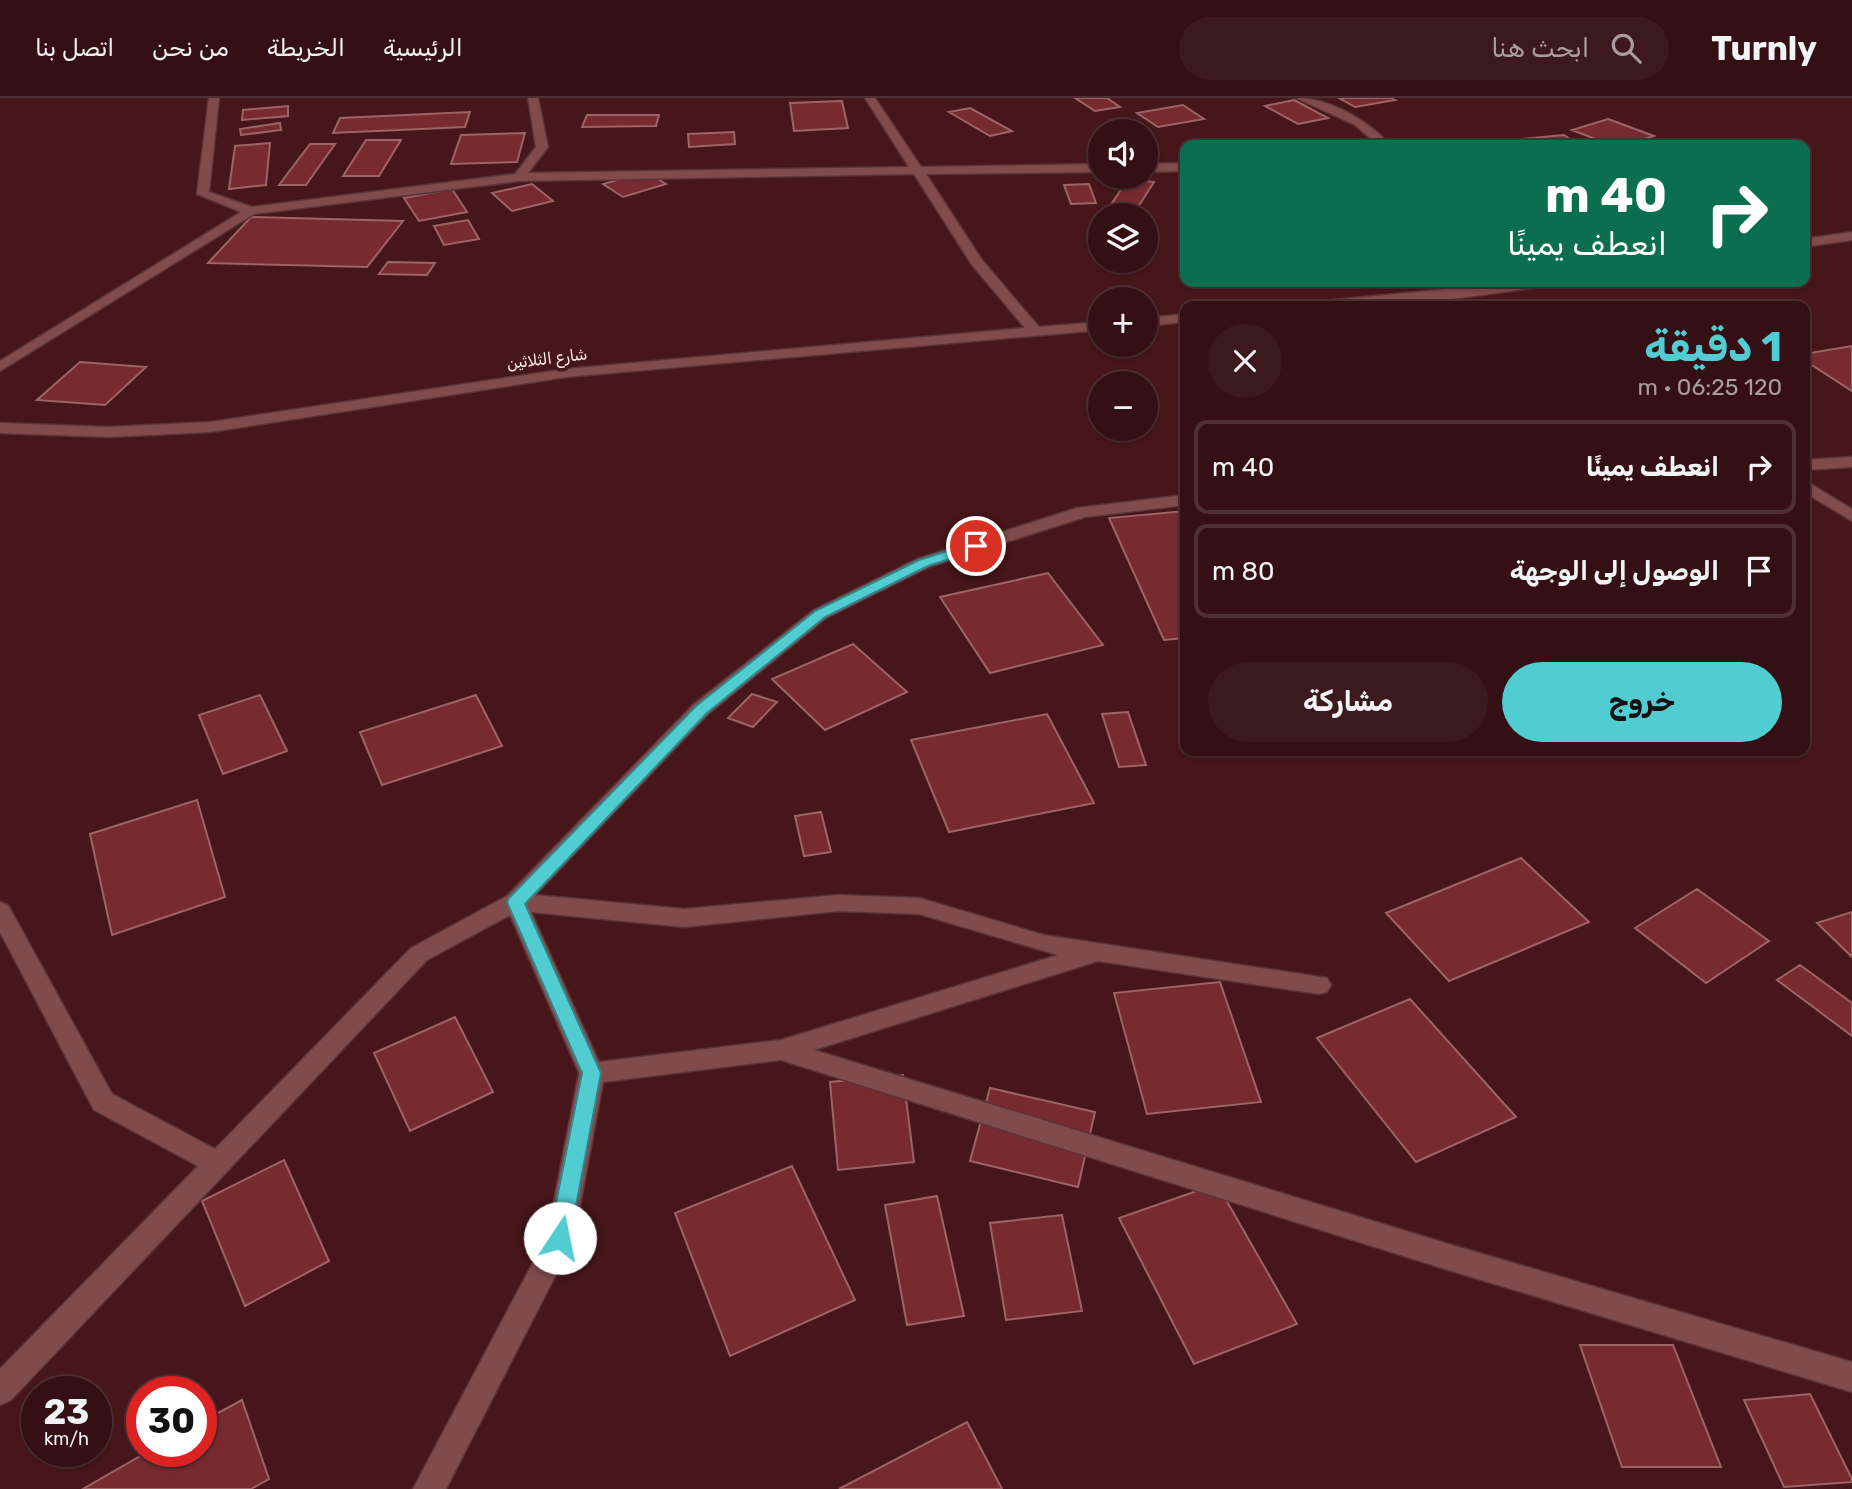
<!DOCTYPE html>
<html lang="ar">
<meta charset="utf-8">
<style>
body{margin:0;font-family:Rubik,Vazirmatn,sans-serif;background:#3c191d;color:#f1f3f6;direction:rtl;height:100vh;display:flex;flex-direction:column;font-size:26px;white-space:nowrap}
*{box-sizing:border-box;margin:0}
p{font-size:23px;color:#a99da0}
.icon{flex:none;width:38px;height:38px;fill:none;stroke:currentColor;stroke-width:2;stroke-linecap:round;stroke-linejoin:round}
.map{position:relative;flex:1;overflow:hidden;direction:ltr}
.details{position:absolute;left:1180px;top:203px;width:630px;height:455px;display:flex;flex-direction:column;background:#341014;border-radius:14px;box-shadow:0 2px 5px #0004,0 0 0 2px #4e3034;direction:rtl}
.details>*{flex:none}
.guide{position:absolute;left:1180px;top:42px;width:630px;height:147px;border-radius:14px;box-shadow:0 2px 5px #0004,0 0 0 2px #4e3034;direction:rtl;background:#0b6e4f;color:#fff;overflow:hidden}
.fabs{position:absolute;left:1088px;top:21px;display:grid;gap:14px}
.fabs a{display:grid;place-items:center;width:70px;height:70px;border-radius:50%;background:#341014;box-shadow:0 2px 5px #0004,0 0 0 2px #4e3034;font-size:35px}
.speed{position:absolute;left:21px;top:1278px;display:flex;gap:14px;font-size:35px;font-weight:700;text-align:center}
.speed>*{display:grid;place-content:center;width:91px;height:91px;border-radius:50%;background:#341014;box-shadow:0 2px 5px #0004,0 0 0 2px #4e3034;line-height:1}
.speed small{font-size:18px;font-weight:400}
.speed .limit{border:10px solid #d22;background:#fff;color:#111}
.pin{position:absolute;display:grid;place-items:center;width:60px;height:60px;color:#fff;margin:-30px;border:4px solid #fff;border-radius:50%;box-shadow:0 2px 7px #0007}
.me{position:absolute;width:77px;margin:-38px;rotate:11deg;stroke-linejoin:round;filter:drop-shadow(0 0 5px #0008)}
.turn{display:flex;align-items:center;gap:24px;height:147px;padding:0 28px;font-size:32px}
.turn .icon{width:91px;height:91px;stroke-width:2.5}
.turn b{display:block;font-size:49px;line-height:60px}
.round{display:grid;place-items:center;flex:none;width:74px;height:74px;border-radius:37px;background:#3c191d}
.headline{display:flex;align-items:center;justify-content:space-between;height:119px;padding:0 28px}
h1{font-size:42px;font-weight:700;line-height:52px;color:#51ccd1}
.cta{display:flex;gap:14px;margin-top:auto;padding:14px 28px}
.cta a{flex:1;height:80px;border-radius:42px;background:#51ccd1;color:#111;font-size:28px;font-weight:700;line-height:80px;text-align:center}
.cta a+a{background:#3c191d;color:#f1f3f6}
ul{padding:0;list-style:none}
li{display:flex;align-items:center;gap:21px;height:94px;margin:0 14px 10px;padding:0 14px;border:4px solid #4e3034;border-radius:14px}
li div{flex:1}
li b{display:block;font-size:26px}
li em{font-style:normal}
header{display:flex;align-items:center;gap:42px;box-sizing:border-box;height:98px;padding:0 35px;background:#341014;border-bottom:2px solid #4e3034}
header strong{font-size:33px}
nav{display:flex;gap:38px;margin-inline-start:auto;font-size:24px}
.search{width:490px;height:63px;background:#3c191d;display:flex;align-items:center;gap:18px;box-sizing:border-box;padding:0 24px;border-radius:38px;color:#a99da0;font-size:26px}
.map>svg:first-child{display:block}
.building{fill:#772a30;stroke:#9d6465;stroke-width:2}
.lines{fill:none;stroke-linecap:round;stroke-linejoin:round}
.minor-casing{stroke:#593337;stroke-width:3}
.minor{fill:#814b4c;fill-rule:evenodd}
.route{fill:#51ccd1;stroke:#358588;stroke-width:2}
.labels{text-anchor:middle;stroke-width:7;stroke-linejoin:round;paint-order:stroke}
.far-street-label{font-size:16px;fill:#feeae9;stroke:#46161a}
</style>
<header>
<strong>Turnly</strong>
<div class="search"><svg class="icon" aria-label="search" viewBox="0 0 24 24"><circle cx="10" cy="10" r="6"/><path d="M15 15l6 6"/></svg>ابحث هنا</div>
<nav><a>الرئيسية</a><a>الخريطة</a><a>من نحن</a><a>اتصل بنا</a></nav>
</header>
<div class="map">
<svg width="1852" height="1391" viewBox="0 0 1852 1391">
<rect width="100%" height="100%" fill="#46161a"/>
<path class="building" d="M1075,0H1107L1120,9L1095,13Z
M1339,0H1391L1395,2L1355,9Z
M1294,2L1328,20L1298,26L1265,8Z
M842,3L848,30L794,33L790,5Z
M1183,7L1204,21L1158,29L1137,15Z
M288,8V18L242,22L243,12Z
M970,10L1012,33L990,38L949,14Z
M470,14L465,29L333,35L340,20Z
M587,17H659L656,28L582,29Z
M1608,21L1654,38L1626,47H1611L1572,32Z
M280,25L281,32L241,37L240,31Z
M734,34L735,46L689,49L688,36Z
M525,35L517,64L451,66L461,37Z
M1564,37L1578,47H1531L1522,41Z
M366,42H401L379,78H343Z
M270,45L266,87L229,91L235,48Z
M310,46H335L306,87H279Z
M646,74L666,86L623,99L603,86Z
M1128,81L1154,84L1138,109L1112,105Z
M532,86L553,103L512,113L492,95Z
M1089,86L1096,105L1071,106L1064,87Z
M452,91L467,114L419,123L404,100Z
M251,119L403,123L367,169L208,165Z
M468,122L479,141L444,147L434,128Z
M388,164L435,165L427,177L379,176Z
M1852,248V293L1804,262V256Z
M80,264L146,269L105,307L37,302Z
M1185,413V540L1164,542L1109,420Z
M1048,475L1103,547L990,575L940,499Z
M853,546L907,594L825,632L772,581Z
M752,596L777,604L753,629L728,620Z
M260,597L287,653L223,676L199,617Z
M476,597L502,648L382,687L360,634Z
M1128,614L1146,667L1119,669L1102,616Z
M1047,616L1094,705L949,734L911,642Z
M197,702L225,799L112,837L90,736Z
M821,714L831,754L804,758L795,718Z
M1521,760L1589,824L1449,883L1386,815Z
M1697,791L1769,843L1706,885L1635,830Z
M1852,814V859L1817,825Z
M1800,867L1852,905V938L1777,882Z
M1220,884L1261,1004L1147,1016L1114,895Z
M1410,901L1516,1019L1416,1064L1317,940Z
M455,919L493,994L410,1033L374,955Z
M903,977L914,1064L838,1072L830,984Z
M990,990L1095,1014L1078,1089L970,1063Z
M284,1062L329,1163L245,1208L202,1103Z
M792,1068L855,1202L730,1258L675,1115Z
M1217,1086L1297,1226L1194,1266L1119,1120Z
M937,1098L964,1218L907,1227L885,1107Z
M1062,1117L1082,1213L1006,1222L990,1125Z
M1580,1247H1673L1721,1369H1622Z
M1810,1296L1852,1381V1384L1784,1389L1744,1302Z
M242,1302L269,1381L251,1391H83L149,1353H201V1324Z
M967,1324L1002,1391H839Z"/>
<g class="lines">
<g class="minor-casing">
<path id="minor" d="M209,0H219L209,94L252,109L515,76L536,49L528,0H538L548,49L528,75L909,69L865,0H875L921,69L1101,66V74L926,76L982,162L1039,229L1101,224V232L566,279L211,334L108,339L0,335V325L108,329L211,324L566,271L1025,230L972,167L914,76L519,83L254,116L0,273V263L241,114L197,96Z
M1296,0C1329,0 1368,22 1390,47H1378L1355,27Z
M1185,65V73L1146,74V66Z
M1852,134V142L1804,149V141Z
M1520,184H1555L1548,188C1469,199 1386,212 1306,208L1313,204Z
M1185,216V224L1146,228V220Z
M1852,359V369L1804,372V362Z
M1804,382L1852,411V423L1804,394Z
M1185,397V407L1085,419L929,469L826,520L708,616L535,797L684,811L838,797L919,800L1044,837L1327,880L1331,887L1327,894L1319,896L1098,863L814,952L1445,1145L1852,1264V1294L1445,1171L781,962L603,984L574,1140L570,1149L446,1391H413L547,1138L579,975L510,817L427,862L11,1302L0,1307V1271L198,1068L94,1012L0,834V804L8,807L112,996L215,1051L411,850L507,798L694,606L814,512L917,461L1077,410ZM838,813L919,816L1058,857L781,942L599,964L531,814L684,829Z"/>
</g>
<use href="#minor" class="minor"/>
</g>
<path class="route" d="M976,444L981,445V451L928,468L825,519L707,615L525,806L601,975L570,1140L567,1147L560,1150L552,1147L549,1140L582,975L507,804L509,800L696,608L815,513L919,462Z"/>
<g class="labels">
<g class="far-street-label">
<text transform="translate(547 260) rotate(-7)" y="6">شارع الثلاثين</text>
</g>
</g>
</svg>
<div class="fabs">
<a><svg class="icon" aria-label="sound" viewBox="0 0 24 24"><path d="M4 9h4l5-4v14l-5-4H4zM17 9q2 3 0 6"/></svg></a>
<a><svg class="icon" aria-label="layers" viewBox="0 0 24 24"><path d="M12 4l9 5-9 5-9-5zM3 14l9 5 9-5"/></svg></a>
<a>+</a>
<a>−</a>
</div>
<div class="speed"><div>23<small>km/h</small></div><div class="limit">30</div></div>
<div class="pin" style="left:976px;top:448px;background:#d93025"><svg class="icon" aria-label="arrive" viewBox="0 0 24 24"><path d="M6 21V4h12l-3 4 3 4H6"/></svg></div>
<svg class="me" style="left:560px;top:1140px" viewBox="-20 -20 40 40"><circle r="19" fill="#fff"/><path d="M0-13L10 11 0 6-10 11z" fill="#51ccd1"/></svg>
<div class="guide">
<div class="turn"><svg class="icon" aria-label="right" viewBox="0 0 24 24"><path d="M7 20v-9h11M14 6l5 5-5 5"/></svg><div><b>40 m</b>انعطف يمينًا</div></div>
</div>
<section class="details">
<div class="headline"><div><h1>1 دقيقة</h1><p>120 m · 06:25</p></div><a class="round"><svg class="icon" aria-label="close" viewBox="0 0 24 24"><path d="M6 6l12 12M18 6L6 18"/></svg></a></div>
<ul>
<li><svg class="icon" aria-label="right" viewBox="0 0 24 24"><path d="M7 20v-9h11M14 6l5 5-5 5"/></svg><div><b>انعطف يمينًا</b></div><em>40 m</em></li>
<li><svg class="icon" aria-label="arrive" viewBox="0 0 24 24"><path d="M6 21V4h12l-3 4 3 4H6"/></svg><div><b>الوصول إلى الوجهة</b></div><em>80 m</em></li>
</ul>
<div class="cta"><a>خروج</a><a>مشاركة</a></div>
</section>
</div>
